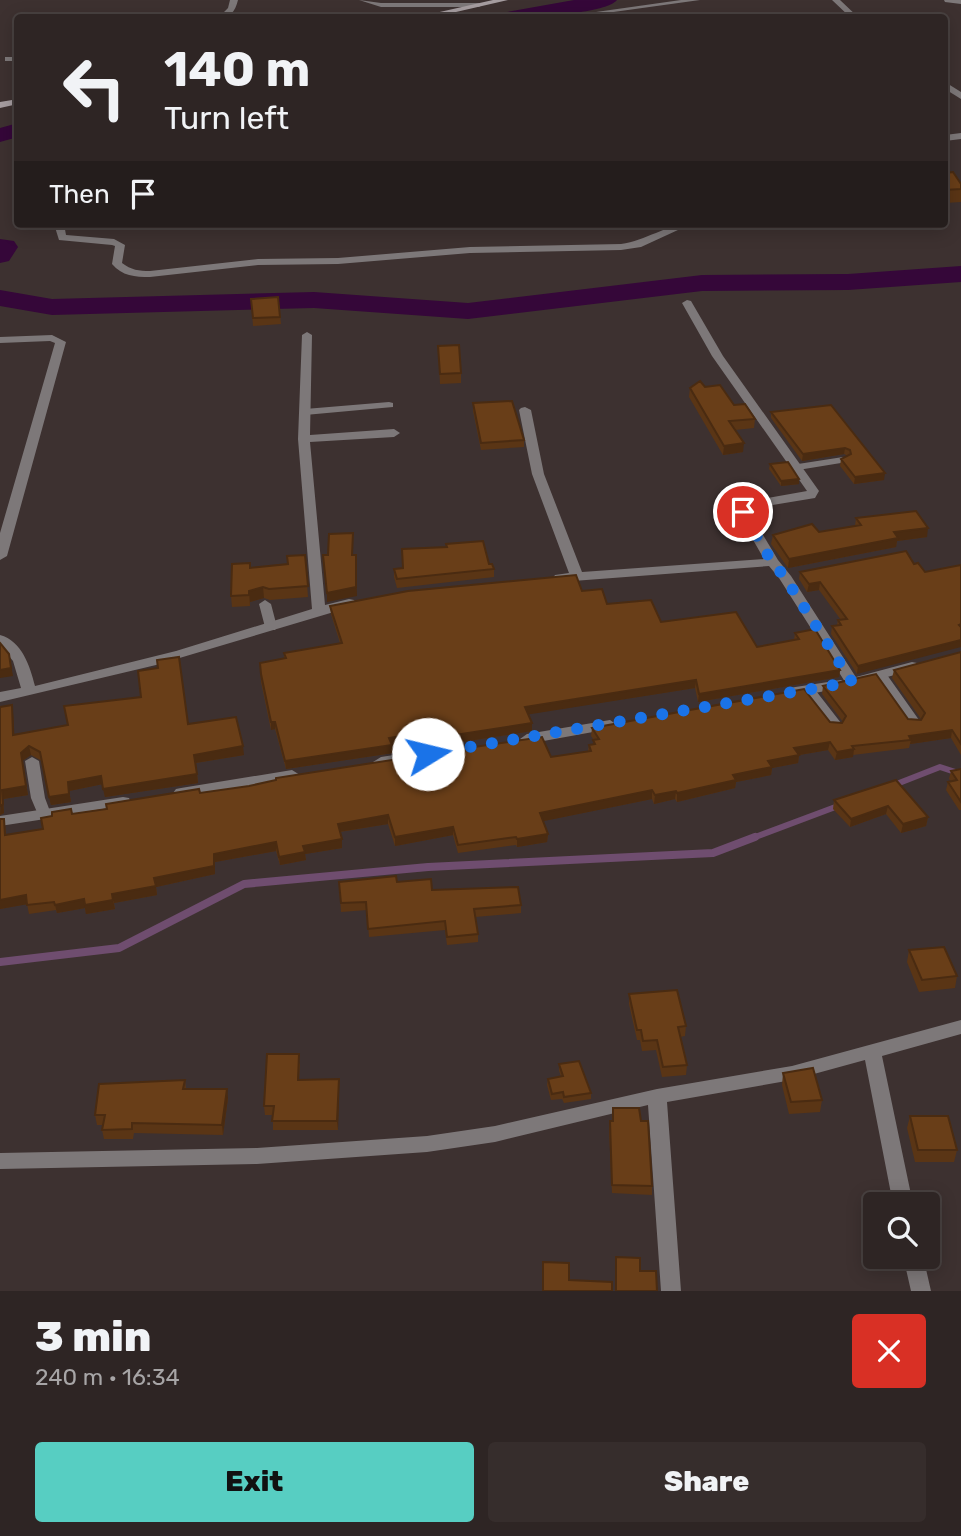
<!DOCTYPE html>
<meta charset="utf-8">
<style>
body{margin:0;font-family:Rubik,sans-serif;background:#362d2c;color:#f1f3f6;height:100vh;display:flex;flex-direction:column;font-size:26px;white-space:nowrap}
*{box-sizing:border-box;margin:0}
p{font-size:23px;color:#a7a5a6}
.icon{flex:none;width:38px;height:38px;fill:none;stroke:currentColor;stroke-width:2;stroke-linecap:round;stroke-linejoin:round}
.map{position:relative;height:1291px;overflow:hidden}
.panel{display:flex;flex-direction:column;background:#2e2524;flex:1}
.panel>*{flex:none}
.guide{position:absolute;left:14px;top:14px;width:934px;height:214px;border-radius:7px;box-shadow:0 4px 18px #0003,0 0 0 2px #494241;background:#2e2524;color:#f1f3f6;overflow:hidden}
.controls{position:absolute;left:863px;top:1192px;display:grid;gap:14px}
.controls a{display:grid;place-items:center;width:77px;height:77px;border-radius:7px;background:#2e2524;box-shadow:0 4px 18px #0003,0 0 0 2px #494241;font-size:35px}
.pin{position:absolute;display:grid;place-items:center;width:60px;height:60px;color:#fff;margin:-30px;border:4px solid #fff;border-radius:50%;box-shadow:0 2px 7px #0007}
.me{position:absolute;width:77px;margin:-38px;rotate:81deg;stroke-linejoin:round;filter:drop-shadow(0 0 5px #0008)}
.turn{display:flex;align-items:center;gap:24px;height:147px;padding:0 35px;font-size:32px}
.turn .icon{width:91px;height:91px;stroke-width:2.5}
.turn b{display:block;font-size:49px;line-height:60px}
.then{display:flex;align-items:center;height:66px;padding:0 35px;background:#0003;gap:14px;font-size:26px}
.round{display:grid;place-items:center;flex:none;width:74px;height:74px;border-radius:7px;background:#362d2c}
.summary{display:flex;align-items:center;justify-content:space-between;height:119px;padding:0 35px}
h1{font-size:42px;font-weight:800;line-height:52px}
.action{display:flex;gap:14px;margin-top:auto;padding:14px 35px}
.action a{flex:1;height:80px;border-radius:7px;background:#57cec2;color:#111;font-size:28px;font-weight:800;line-height:80px;text-align:center}
.action a+a{background:#362d2c;color:#f1f3f6}
.map>svg:first-child{display:block}
.lines{fill:none;stroke-linecap:round;stroke-linejoin:round}
.stream-far1{stroke:#6f4d6f;stroke-width:6}
.stream{stroke:#6f4d6f;stroke-width:8}
.river{fill:#350739;fill-rule:evenodd}
.service{fill:#7d7879;fill-rule:evenodd}
.minor{fill:#7d7879;fill-rule:evenodd}
.tertiary{fill:#7d7879;fill-rule:evenodd}
.secondary{fill:#a69da0;fill-rule:evenodd}
.wall{fill:#5a3515}
.shaded-wall{fill:#4a2b11}
.building{fill:#693e18;stroke:#4a2b11;stroke-width:2}
.route{stroke:#1a73e8;stroke-width:12;stroke-dasharray:0 21.6}
</style>
<div class="map">
<svg width="961" height="1291" viewBox="0 0 961 1291">
<rect width="100%" height="100%" fill="#3d3130"/>
<g class="lines">
<path class="stream-far1" d="M894,785L940,767L961,774
M750,839L838,806"/>
<path class="stream" d="M0,962L119,948L244,884L428,867L713,853L755,837"/>
<path class="river" d="M574,0H617C605,15 519,18 497,18L507,12Z
M18,123V137L0,142V128Z
M0,239L14,241L18,247L9,261L0,263Z
M961,266V282L848,290L702,291L468,319L314,308L52,315L0,306V290L52,299L314,292L468,303L702,275L848,274Z"/>
<path class="service" d="M359,0L381,3H479L482,5L479,7H381Z
M681,0H700L599,14L596,12Z
M389,402L393,403V407L305,415L300,412L305,409Z
M843,457L847,458L848,460L847,462L798,470L793,467L798,464Z
M265,600L271,604L277,627L275,630H267L265,627L259,604Z
M32,757L39,761L45,798L51,814L49,817H39L31,798L25,761Z"/>
<path class="minor" d="M230,0H238C235,12 230,18 218,18L228,8Z
M832,0H840L859,18H851Z
M944,0H961V4L945,2Z
M8,57H18V61H5V57Z
M945,82L961,92V99L945,89Z
M961,133V139L945,141V135Z
M54,224H64L66,235L114,239L125,245L122,263C131,270 139,271 150,271L258,259L338,258L470,247L621,244C646,241 666,224 691,224L641,247L621,250L470,253L338,264L258,265L150,277C135,277 122,276 112,264L115,246L112,245L59,240Z
M687,300L691,301L723,356L819,491L815,498L754,508L750,513L778,560L791,576L859,682L857,685H847L779,578L769,566L560,582L553,578L555,575L569,573L532,474L519,410L521,408L525,407L531,410L544,474L582,572L764,559L737,512L746,502L807,491L712,356L682,303Z
M307,332L312,335L310,435L394,429L400,433L394,437L310,442L325,605L349,599L354,600L356,603L354,606L156,665L0,702V692L21,688L13,661L0,645V635C22,641 30,666 35,686L176,651L312,609L298,439L302,335Z
M52,335L66,342L7,556L0,560V533L55,343L50,341L0,343V337Z
M880,671L885,672L919,720L921,723L919,726H909L873,675Z
M808,686L813,687L841,723L843,726L841,729H831L803,693L801,690Z
M961,1020V1034L882,1056L913,1204H893L865,1060L792,1080L667,1102L681,1291H661L648,1105L495,1142L427,1152L257,1164L0,1169V1153L257,1148L427,1136L495,1126L657,1089L792,1066Z
M903,1256H923L931,1291H911Z"/>
<path class="tertiary" d="M912,662L917,663L919,666L917,669L861,684L854,680L856,677Z
M841,680L848,684L846,687L789,698L782,693L789,688Z
M610,720L617,725L615,728L527,744L520,739L527,734Z
M451,746L459,751L456,754L381,767L373,762L381,757Z
M292,770L300,775L297,779L181,798L176,797L173,793L176,789L181,788Z
M123,797L129,798L131,802L129,806L0,826V816Z"/>
<path class="secondary" d="M493,0H508L430,18H413Z
M18,99V104L0,108V102Z"/>
</g>
<path class="wall" d="M945,173L961,184V202L945,203Z
M278,297L281,324L253,326L251,299Z
M438,346L461,373V383L440,384Z
M705,387L755,419L754,428L735,430L743,452L723,455L689,397L690,388Z
M473,403L524,440V447L481,450L473,411Z
M831,405L884,480L854,484L840,466L841,459L848,456L844,454L802,461L771,418V412Z
M770,464L799,479V484L781,486L769,469Z
M856,518L927,537L897,541L896,547L788,568L771,544L773,535L819,532L855,526Z
M446,547L489,564L494,569V577L397,588L394,577V569L403,568Z
M305,555L308,597L270,600L264,598L250,602V606L232,607L231,596L250,568L288,564Z
M914,564L925,572L857,674L831,634L832,626L837,625L838,620H841L819,590L807,592L799,579L800,572Z
M582,591L607,604L661,622L757,647L794,640L795,633L840,670L839,677L698,702L695,688L528,714L532,723V731L429,747L426,740L392,745L393,753L286,769L275,729L271,730L261,682L260,663L284,658V653L340,643L331,614L330,606Z
M961,652V755L951,738L910,744L909,748L853,755V757L835,760L828,750L799,755L798,763L772,768L771,775L736,782L735,788L677,802L675,799L654,804L652,799L543,821L548,834L547,842L517,847L516,845L458,853L453,835L395,846L388,824L340,832L342,848L305,854L306,860L280,865L276,851L215,862V874L156,887L157,895L114,903L115,909L86,914L85,908L57,913L56,910L29,914L27,904L0,909L4,819L6,835L43,829L72,814L200,793L402,769L434,764L433,753L551,757L588,751L589,745H593L594,740L591,736L592,728L830,722L842,723L843,722L822,694L823,686L908,719L921,720V719L892,678L894,670Z
M12,705L13,713L14,735L188,724L244,755L196,763L198,783L105,797L103,784L69,791L71,802L51,805L42,761L31,755L22,761L28,795L3,799L4,813L0,815Z
M961,769V810H959L946,790L948,782L951,781L949,779L951,771Z
M896,780L928,817L926,826L901,833L886,814L850,827L833,809L834,800Z
M339,882H397L432,890L521,905V913L475,917L478,934V942L447,945L445,930L369,937L367,910L341,912Z
M909,950L957,976L955,988L919,992L907,962Z
M629,994L686,1026L685,1036L680,1037L687,1065L686,1075L662,1077L656,1050L642,1051L640,1040H637L629,1004Z
M300,1063L299,1080L339,1079L338,1130H273V1115H265L264,1106Z
M559,1064L591,1093V1099L564,1103L562,1099L551,1100L547,1085L548,1079L561,1077L559,1070Z
M783,1073L822,1100L820,1112L789,1114L782,1085Z
M185,1080L186,1089L228,1098L223,1135L134,1133L133,1139H104L102,1130L103,1125H97L95,1115Z
M613,1108L652,1186V1195L612,1193L609,1130L610,1121H612Z
M910,1116L957,1150L954,1162H915L907,1128Z"/>
<path class="shaded-wall" d="M744,443L743,452L723,455L724,446Z
M845,448L844,454L802,461L803,454Z
M885,473L884,480L854,484L855,477Z
M799,479V484L781,486V481Z
M928,528L927,537L897,541L896,547L788,568L789,559L894,532Z
M356,564L357,596L327,602V593Z
M820,582L819,590L807,592L809,584Z
M263,587L264,598L250,602V606L249,591Z
M961,640V647L857,674L858,666Z
M9,654L13,676L0,678V670Z
M840,670L839,677L698,702L699,694Z
M696,680L695,688L525,715V707Z
M12,705L13,713L15,744L13,735Z
M271,722H275V729L271,730Z
M532,723V731L429,747V739Z
M952,730L951,738L910,744L911,740L909,736Z
M426,732V740L392,745L393,753L286,769L285,761L389,738Z
M830,742L828,750L799,755L798,763L772,768L771,775L736,782L735,788L677,802V793L733,775L768,761L794,748Z
M29,746L31,755L22,761L28,795L3,799L4,813L0,815L2,790L21,753Z
M243,746L244,755L195,763L194,755Z
M854,749L853,757L835,760L837,752Z
M197,774L198,783L105,797L103,789Z
M101,776L103,784L69,791L71,802L51,805L49,797L68,782Z
M652,790V799L539,822L540,813Z
M676,791L675,799L654,804L655,795Z
M888,806L886,814L850,827L851,819Z
M388,815V824L338,832V824Z
M928,817L926,826L901,833L903,824Z
M453,827V835L395,846V837Z
M548,834L547,842L517,847V839Z
M342,839V848L305,854L306,860L280,865L279,857L303,846Z
M276,842V851L215,862V874L156,887L157,895L114,903L112,894L214,854Z
M26,895L28,904L0,909V900Z
M84,899L113,900L115,909L86,914L85,908L57,913L55,905Z
M339,1079V1088L338,1130L337,1121Z
M227,1089L228,1098L223,1135L222,1125Z"/>
<path class="building" d="M953,172L961,184V189L945,190V173Z
M278,297L280,317L253,318L251,299Z
M459,345L461,373L440,374L438,346Z
M700,381L705,387L720,385L734,405L745,404L755,419L729,421L744,443L724,446L690,388Z
M512,401L524,440L481,443L473,403Z
M831,405L885,473L855,477L841,459L851,454L850,450L845,448L803,454L771,412Z
M788,462L799,479L781,481L770,464Z
M916,511L928,528L894,532L898,538L789,559L773,535L812,524L819,532L861,525L856,518Z
M353,533L352,555H356V587L327,593L323,555H328L329,534Z
M483,541L489,564H492L494,569L397,579L394,569L403,568L402,549L447,547L446,544Z
M906,551L914,564L918,563L925,572L961,565V624L959,625L961,627V640L858,666L832,626L841,625L838,620L847,619L820,582L809,584L800,572Z
M305,555L308,586L269,589L263,587L249,591V595L231,596L232,564L250,563V568L288,564L287,556Z
M576,575L582,591L602,589L607,604L651,600L661,622L736,612L757,647L799,639L795,633L815,629L840,670L699,694L696,680L525,707L532,723L429,739L426,732L389,738L392,745L285,761L275,722H271L261,674L260,663L286,658L284,653L342,643L330,606L408,591Z
M0,643L9,654L11,668L0,670Z
M961,652V744L952,730L909,736L911,740L852,746L854,749L837,752L830,742L794,748L799,755L768,761L772,767L733,775L736,780L677,793L676,791L655,795L652,790L540,813L548,834L517,839L516,837L458,845L453,827L395,837L388,815L338,824L342,839L303,846L305,852L279,857L276,842L214,854V866L154,878L156,886L112,894L113,900L85,905L84,899L55,905L54,902L27,905L26,895L0,900V819H4L5,835L43,829L41,818L52,816V812L71,809L72,814L107,809L106,804L199,789L200,793L249,786L276,780V778L398,759L402,769L437,764L433,753L542,737L551,757L591,751L589,745L595,744L593,740L599,739L592,728L804,689L830,722L842,723L846,716L823,686L876,674L908,719L921,720L925,713L894,670Z
M179,657L188,724L236,717L243,746L194,755L197,774L103,789L101,776L68,782L69,794L49,797L40,752L29,746L21,753L26,786L2,790L3,804L0,806V707L12,705L13,735L68,725L64,706L141,697L138,671L158,668L157,660Z
M961,769V802L948,782L957,780L951,771Z
M896,780L928,817L903,824L888,806L851,819L834,800Z
M396,876L397,882L431,879L432,890L518,887L521,905L474,909L478,934L447,937L445,921L368,929L366,902L341,903L339,882Z
M944,947L957,976L922,980L909,950Z
M677,990L686,1026L678,1027L687,1065L663,1067L657,1040L643,1041L641,1030H637L629,994Z
M267,1054H299L298,1080L339,1079L337,1121H272L274,1106H264Z
M579,1061L591,1093L564,1097L563,1092L552,1094L548,1079L563,1076L559,1064Z
M813,1068L822,1100L791,1102L783,1073Z
M185,1080L183,1089H227L222,1125L132,1123V1129L102,1130L105,1115H95L99,1084Z
M613,1108H639L641,1121H648L652,1186L612,1185L610,1121H613Z
M910,1116H948L957,1150H918Z
M616,1257L640,1258V1271H656L657,1291H616Z
M543,1262L569,1263V1280L612,1282V1291H543Z"/>
<g class="lines">
<path class="route" d="M428,754L852,682L784,576L772,562L743,512"/>
</g>
</svg>
<div class="controls">
<a><svg class="icon" aria-label="search" viewBox="0 0 24 24"><circle cx="10" cy="10" r="6"/><path d="M15 15l6 6"/></svg></a>
</div>
<div class="pin" style="left:743px;top:512px;background:#d93025"><svg class="icon" aria-label="arrive" viewBox="0 0 24 24"><path d="M6 21V4h12l-3 4 3 4H6"/></svg></div>
<svg class="me" style="left:428px;top:754px" viewBox="-20 -20 40 40"><circle r="19" fill="#fff"/><path d="M0-13L10 11 0 6-10 11z" fill="#1a73e8"/></svg>
<div class="guide">
<div class="turn"><svg class="icon" aria-label="left" viewBox="0 0 24 24"><path d="M17 20v-9H6M10 6l-5 5 5 5"/></svg><div><b>140 m</b>Turn left</div></div>
<div class="then">Then<svg class="icon" aria-label="arrive" viewBox="0 0 24 24"><path d="M6 21V4h12l-3 4 3 4H6"/></svg></div>
</div>
</div>
<section class="panel">
<div class="summary"><div><h1>3 min</h1><p>240 m · 16:34</p></div><a class="round" style="background:#d93025;color:#fff"><svg class="icon" aria-label="close" viewBox="0 0 24 24"><path d="M6 6l12 12M18 6L6 18"/></svg></a></div>
<div class="action"><a>Exit</a><a>Share</a></div>
</section>
